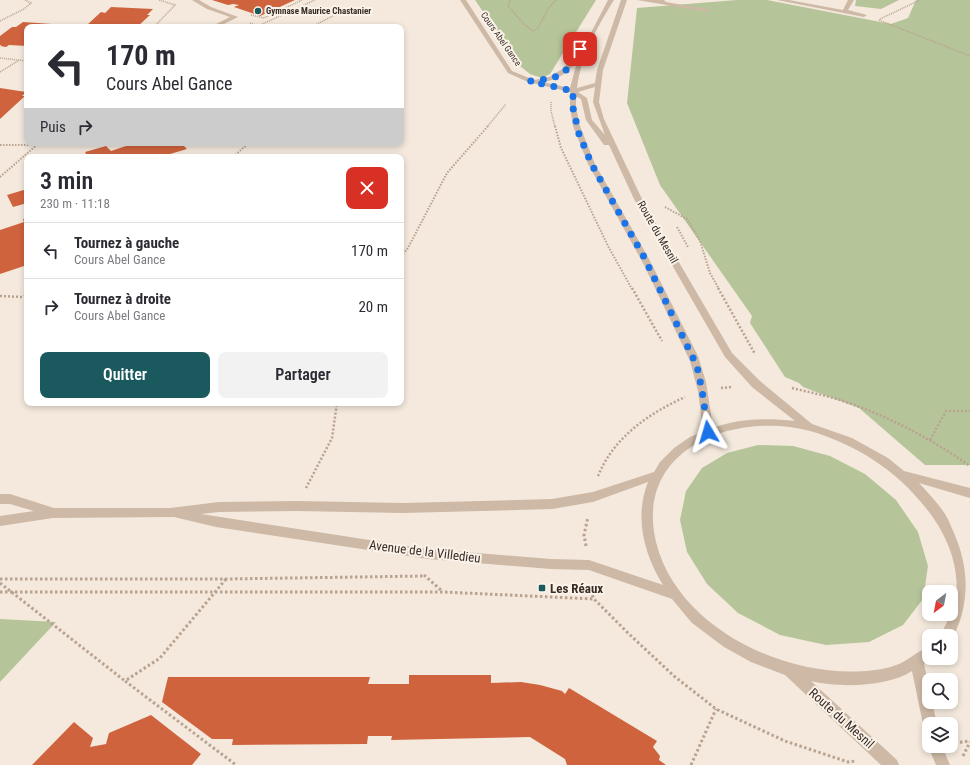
<!DOCTYPE html>
<html lang="fr">
<meta charset="utf-8">
<style>
body{margin:0;font-family:"Roboto Condensed",sans-serif;background:#f2f2f3;color:#2b2b33;height:100vh;display:flex;flex-direction:column;font-size:15px;white-space:nowrap}
*{box-sizing:border-box;margin:0}
p{font-size:13px;color:#7c7c81}
.icon{flex:none;width:22px;height:22px;fill:none;stroke:currentColor;stroke-width:2;stroke-linecap:round;stroke-linejoin:round}
.map{position:relative;flex:1;overflow:hidden}
.side{position:absolute;left:24px;top:154px;width:380px;height:252px;display:flex;flex-direction:column;background:#fff;border-radius:8px;box-shadow:0 2px 6px #0003}
.side>*{flex:none}
.guide{position:absolute;left:24px;top:24px;width:380px;height:122px;border-radius:8px;box-shadow:0 2px 6px #0003;background:#fff;color:#2b2b33;overflow:hidden}
.needle{width:26px;rotate:212deg}
.tools{position:absolute;left:922px;top:585px;display:grid;gap:8px}
.tools a{display:grid;place-items:center;width:36px;height:36px;border-radius:8px;background:#fff;box-shadow:0 2px 6px #0003;font-size:20px}
.pin{position:absolute;display:grid;place-items:center;width:34px;height:34px;color:#fff;margin:-17px;border-radius:8px;box-shadow:0 2px 6px #0006}
.me{position:absolute;width:44px;margin:-22px;rotate:353deg;stroke-linejoin:round;filter:drop-shadow(0 0 3px #0008)}
.turn{display:flex;align-items:center;gap:14px;height:84px;padding:0 16px;font-size:18px}
.turn .icon{width:52px;height:52px;stroke-width:2.5}
.turn b{display:block;font-size:28px;line-height:34px}
.then{display:flex;align-items:center;height:38px;padding:0 16px;background:#0003;gap:8px;font-size:15px}
.round{display:grid;place-items:center;flex:none;width:42px;height:42px;border-radius:8px;background:#f2f2f3}
.overview{display:flex;align-items:center;justify-content:space-between;height:68px;padding:0 16px}
h1{font-size:24px;font-weight:600;line-height:30px}
.action{display:flex;gap:8px;margin-top:auto;padding:8px 16px}
.action a{flex:1;height:46px;border-radius:8px;background:#1a595e;color:#fff;font-size:16px;font-weight:600;line-height:46px;text-align:center}
.action a+a{background:#f2f2f3;color:#2b2b33}
ul{padding:0;list-style:none}
li{display:flex;align-items:center;gap:12px;height:56px;padding:0 16px;border-top:1px solid #e1e1e2}
li div{flex:1}
li b{display:block;font-size:15px}
li em{font-style:normal}
.map>svg:first-child{display:block}
.green{fill:#b6c49a}
.building{fill:#cf633e}
.lines{fill:none;stroke-linecap:round;stroke-linejoin:round}
.path-far3{stroke:#b9a290;stroke-width:1.5;stroke-dasharray:1 1;stroke-linecap:butt}
.path-far2{stroke:#b9a290;stroke-width:2;stroke-dasharray:1.5 1.5;stroke-linecap:butt}
.path-far1{stroke:#b9a290;stroke-width:2.5;stroke-dasharray:2 2;stroke-linecap:butt}
.path{stroke:#b9a290;stroke-width:3;stroke-dasharray:2.5 2.5;stroke-linecap:butt}
.minor{fill:#cdb9a6;fill-rule:evenodd}
.route{stroke:#1a73e8;stroke-width:7;stroke-dasharray:0 12.6}
.poi-dot{fill:#1a595e;stroke:#fbf3e9;stroke-width:1.5}
.labels{text-anchor:middle;stroke-width:4;stroke-linejoin:round;paint-order:stroke}
.far-poi-label{font-size:9px;font-weight:bold;fill:#392d28;stroke:#fbf3e9;text-anchor:start}
.far-street-label{font-size:9px;fill:#392d28;stroke:#fbf3e9}
.street-label{font-size:11px;fill:#392d28;stroke:#fbf3e9}
.near-street-label{font-size:13px;fill:#392d28;stroke:#fbf3e9}
.near-poi-label{font-size:13px;font-weight:bold;fill:#392d28;stroke:#fbf3e9;text-anchor:start}
</style>
<div class="map">
<svg width="970" height="765" viewBox="0 0 970 765">
<rect width="100%" height="100%" fill="#f4e9dc"/>
<path class="green" d="M475,0H596L550,74L542,78L530,74L520,66Z
M737,0H767L891,24L908,18L916,0H970V465H925L859,408L803,387L799,383L785,377L750,323L752,316L660,185L627,103L637,8Z
M856,0H899L881,9L855,6Z
M758,445L793,446L830,456L865,474L896,500L918,532L928,566L923,599L903,625L869,642L826,645L780,635L738,613L707,584L687,552L680,520L686,491L702,468L727,453Z
M0,619L56,622L0,682Z"/>
<path class="building" d="M212,0H295L260,16L234,7L239,5L233,4L228,5Z
M111,7L153,9L147,15H150L137,27H88L90,25H87L101,12L105,13Z
M23,22L66,25L62,27H27V46L9,45L6,47L0,46L2,45H0V36L12,27H16Z
M0,88L26,92L22,96H25L0,119Z
M131,143H191L184,146L187,149L160,157H88L85,152L106,146L111,151L132,144Z
M27,189V203L13,207L7,195Z
M27,218V265L0,274V230L24,222L23,219Z
M409,675H491V683L521,682L540,685L562,691L565,694L569,688L657,741L653,747L660,756L659,760L666,765H567L565,759L530,737L391,740L392,736H368L367,744L232,745L233,739H212L162,702L168,677H370L368,684H409Z
M151,715L201,754L192,765H32L74,722L93,738L90,747L106,744L109,733Z"/>
<g class="lines">
<path class="path-far3" d="M510,0L508,6L524,24L533,31L538,28L548,9L556,0
M251,15L264,18L302,0
M880,19L920,0
M879,20L970,56
M0,21L24,9L31,3L25,0
M250,23L261,27
M258,26L315,0
M154,27L175,5L159,0
M311,27L333,16
M0,58L27,61
M0,72L18,61
M551,102V111L555,127
M487,127L506,104"/>
<path class="path-far2" d="M555,126L561,148L608,246L632,289
M0,145H37
M233,157L249,143
M0,177L39,143
M665,207L687,219L700,241L710,273L719,289
M677,227L688,247
M401,256L408,248L447,173L488,126"/>
<path class="path-far1" d="M632,288L662,341
M718,288L755,354
M0,296L22,297L27,295
M721,388L732,387
M792,388C808,392 824,395 840,400C886,415 930,438 970,466
M930,440L946,411H970
M598,476C614,437 648,414 685,397
M306,488L332,438L337,403"/>
<path class="path" d="M586,546L584,535L588,517
M424,575L442,591
M0,579H226L424,576
M226,579L160,658L125,681L236,765
M0,583L125,681
M588,586L594,599L629,634L674,676L716,709L785,741L848,762L855,761
M0,592H443L594,599
M955,743L970,741
M963,756L970,742
M691,765L716,709"/>
<path class="minor" d="M192,0H199L211,7L238,17L218,27H210L230,17L207,9Z
M460,0H466L512,71L534,80L549,77L564,68L576,51L581,52L608,0H614C597,27 581,56 577,88L595,83L597,70L621,0H627L603,70L599,102L604,119L642,199L732,353L760,381L812,424L852,438L888,458L904,471L970,488V498L919,483C928,493 938,503 945,514C949,520 951,527 954,533C970,570 970,606 951,641V636H940C946,623 954,611 956,597C960,564 945,531 925,507C896,470 855,444 810,431C740,412 641,444 654,532C669,626 788,682 875,670C884,669 896,666 903,662C912,657 920,650 929,647V658H933L924,664L929,687V702H932L937,724H929V731L925,729L923,724L912,671C888,687 839,688 811,681L897,760L899,765H881L785,675L751,662L724,647L692,623L672,599L589,570L551,569L428,559L216,527L174,517L53,518L0,526V516L34,511L10,504H0V494H10L54,508H170L219,502L297,501L403,503L552,499L593,492L654,472L660,462L674,448L690,437L703,432L698,391L690,361L644,265L588,164L573,126L570,107V92L528,82L508,73ZM579,55L570,88L543,82C561,79 571,71 579,55ZM595,87L593,102L605,135L592,120L587,98L578,92ZM576,96L581,99L586,120L604,145H609L634,199L725,357L752,387L795,421C767,418 740,418 713,428L706,382L698,356L648,257L595,164L580,126L576,107ZM648,482C634,517 644,554 663,585L589,560L551,559L428,549L201,514L219,512L297,511L403,513L552,509L593,502Z
M637,0H664L666,2L711,10L708,12Z
M777,0H789L843,10L848,0H854L848,10L867,15L864,17Z
M929,743V746H942L950,765H936L928,746Z"/>
</g>
<g class="lines">
<path class="route" d="M580,49C565,76 561,78 530,81L573,91V108L579,134L592,165L644,257L697,366L702,390L708,432"/>
</g>
<g class="poi-dot">
<circle cx="258" cy="11" r="4"/>
<rect x="538" y="584" width="8" height="8" rx="2"/>
</g>
<g class="labels">
<g class="far-poi-label">
<text x="266" y="14">Gymnase Maurice Chastanier</text>
</g>
<g class="far-street-label">
<text transform="translate(501 39) rotate(55)" y="3">Cours Abel Gance</text>
</g>
<g class="street-label">
<text transform="translate(658 232) rotate(60)" y="4">Route du Mesnil</text>
</g>
<g class="near-street-label">
<text transform="translate(425 551) rotate(7)" y="5">Avenue de la Villedieu</text>
<text transform="translate(842 718) rotate(42)" y="5">Route du Mesnil</text>
</g>
<g class="near-poi-label">
<text x="550" y="593">Les Réaux</text>
</g>
</g>
</svg>
<div class="tools">
<a><svg class="needle" viewBox="-14 -14 28 28"><path d="M0-13l5 13h-10z" fill="#e53935"/><path d="M0 13l5-13h-10z" fill="#7c7c81"/></svg></a>
<a><svg class="icon" aria-label="sound" viewBox="0 0 24 24"><path d="M4 9h4l5-4v14l-5-4H4zM17 9q2 3 0 6"/></svg></a>
<a><svg class="icon" aria-label="search" viewBox="0 0 24 24"><circle cx="10" cy="10" r="6"/><path d="M15 15l6 6"/></svg></a>
<a><svg class="icon" aria-label="layers" viewBox="0 0 24 24"><path d="M12 4l9 5-9 5-9-5zM3 14l9 5 9-5"/></svg></a>
</div>
<div class="pin" style="left:580px;top:49px;background:#d93025"><svg class="icon" aria-label="arrive" viewBox="0 0 24 24"><path d="M6 21V4h12l-3 4 3 4H6"/></svg></div>
<svg class="me" style="left:708px;top:432px" viewBox="-20 -20 40 40"><path d="M0-17L14 15 0 8-14 15z" fill="#1a73e8" stroke="#fff" stroke-width="4"/></svg>
<div class="guide">
<div class="turn"><svg class="icon" aria-label="left" viewBox="0 0 24 24"><path d="M17 20v-9H6M10 6l-5 5 5 5"/></svg><div><b>170 m</b>Cours Abel Gance</div></div>
<div class="then">Puis<svg class="icon" aria-label="right" viewBox="0 0 24 24"><path d="M7 20v-9h11M14 6l5 5-5 5"/></svg></div>
</div>
<section class="side">
<div class="overview"><div><h1>3 min</h1><p>230 m · 11:18</p></div><a class="round" style="background:#d93025;color:#fff"><svg class="icon" aria-label="close" viewBox="0 0 24 24"><path d="M6 6l12 12M18 6L6 18"/></svg></a></div>
<ul>
<li><svg class="icon" aria-label="left" viewBox="0 0 24 24"><path d="M17 20v-9H6M10 6l-5 5 5 5"/></svg><div><b>Tournez à gauche</b><p>Cours Abel Gance</p></div><em>170 m</em></li>
<li><svg class="icon" aria-label="right" viewBox="0 0 24 24"><path d="M7 20v-9h11M14 6l5 5-5 5"/></svg><div><b>Tournez à droite</b><p>Cours Abel Gance</p></div><em>20 m</em></li>
</ul>
<div class="action"><a>Quitter</a><a>Partager</a></div>
</section>
</div>
